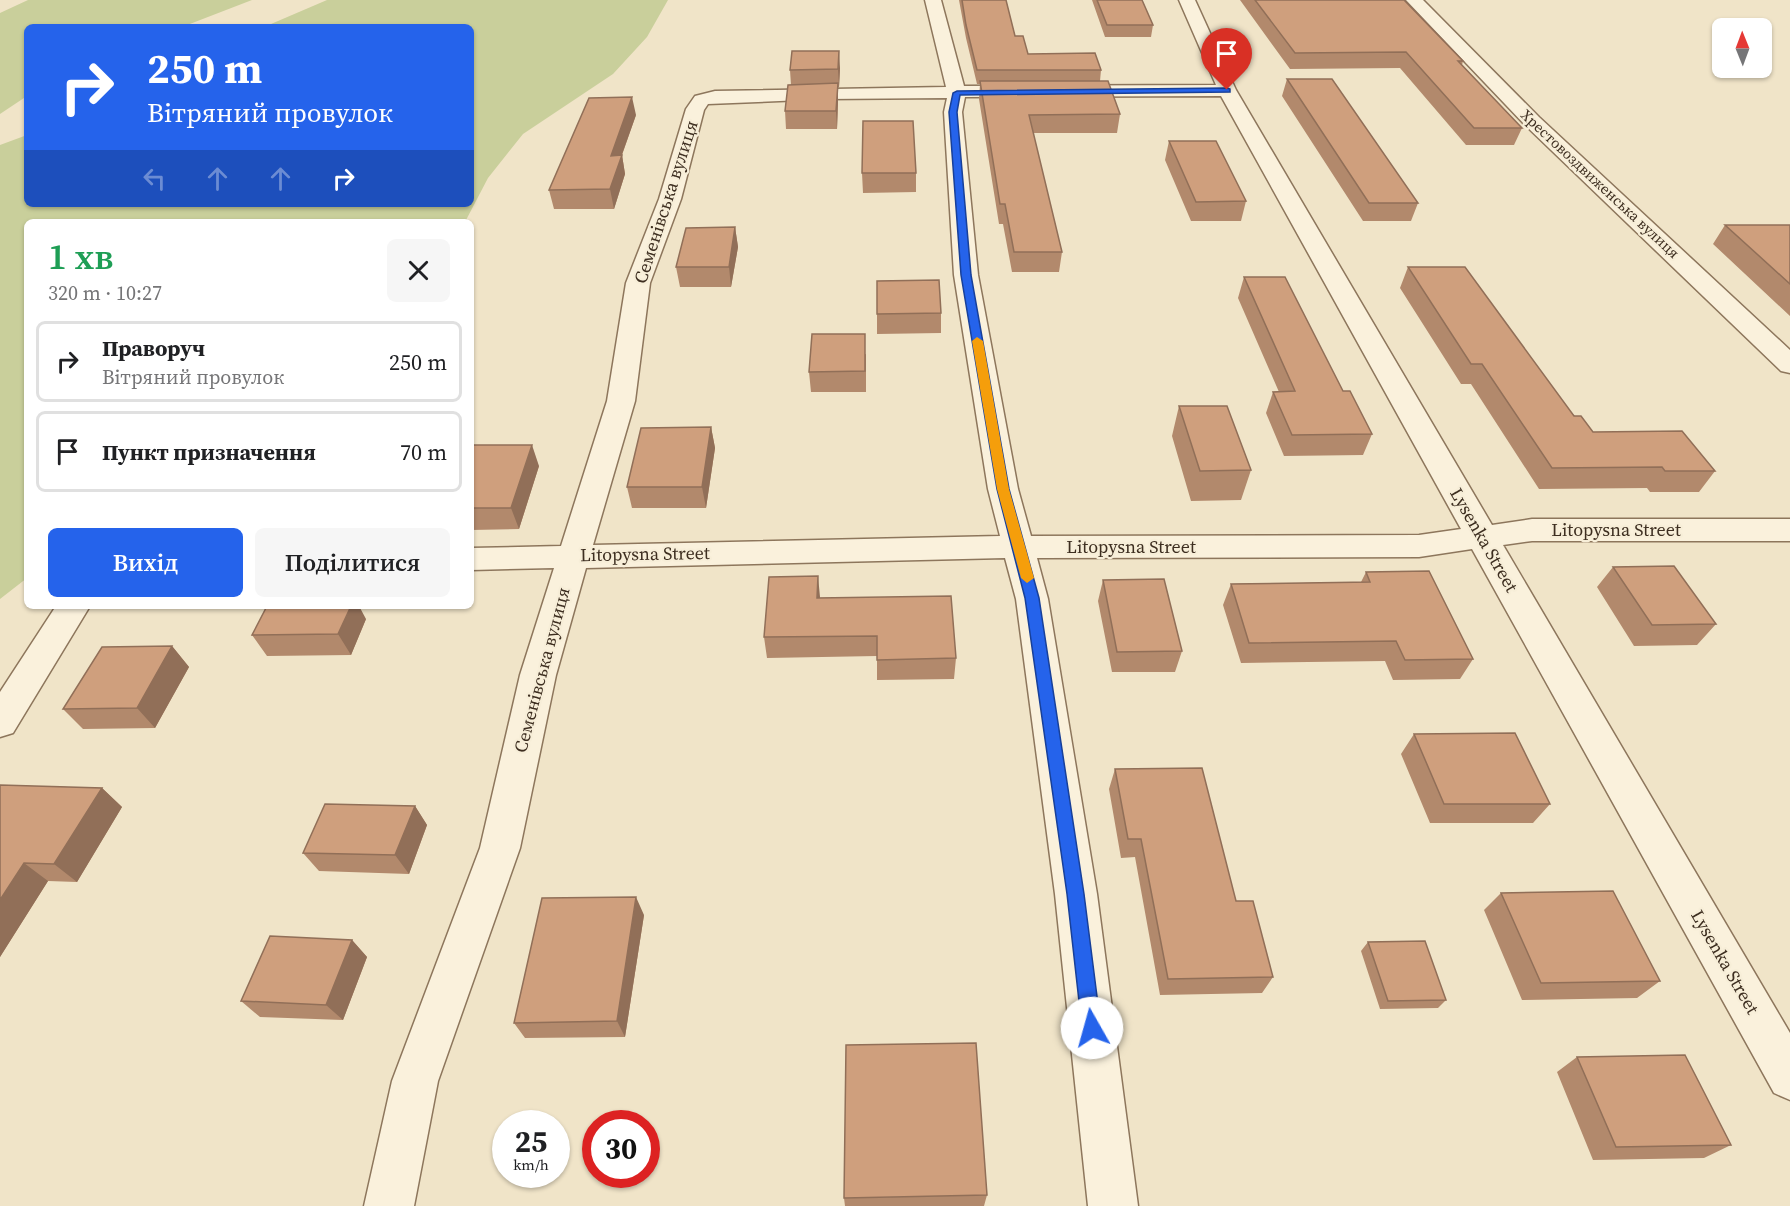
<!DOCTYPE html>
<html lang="uk">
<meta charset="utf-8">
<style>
body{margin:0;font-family:"Source Serif 4",serif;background:#f6f6f6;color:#202124;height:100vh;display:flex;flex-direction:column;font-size:22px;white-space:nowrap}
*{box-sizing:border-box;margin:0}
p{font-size:20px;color:#757577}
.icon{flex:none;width:33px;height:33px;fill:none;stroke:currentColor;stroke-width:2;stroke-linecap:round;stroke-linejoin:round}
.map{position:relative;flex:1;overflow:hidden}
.sheet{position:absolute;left:24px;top:219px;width:450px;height:390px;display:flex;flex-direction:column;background:#fff;border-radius:9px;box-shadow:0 2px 4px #0004}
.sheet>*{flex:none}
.banner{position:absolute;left:24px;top:24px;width:450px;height:183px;border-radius:9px;box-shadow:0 2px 4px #0004;background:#2563eb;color:#fff;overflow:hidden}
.needle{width:39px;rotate:359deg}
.buttons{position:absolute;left:1712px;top:18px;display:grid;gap:12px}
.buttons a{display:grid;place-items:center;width:60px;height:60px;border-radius:9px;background:#fff;box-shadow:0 2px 4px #0004;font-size:30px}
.speed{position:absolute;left:492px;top:1110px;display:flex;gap:12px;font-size:30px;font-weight:700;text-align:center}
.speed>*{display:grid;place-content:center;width:78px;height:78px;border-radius:50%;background:#fff;box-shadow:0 2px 4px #0004;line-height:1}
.speed small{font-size:15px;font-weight:400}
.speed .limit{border:9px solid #d22;background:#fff;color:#111}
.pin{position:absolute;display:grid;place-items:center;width:51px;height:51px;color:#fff;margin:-62px -26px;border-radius:50% 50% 50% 0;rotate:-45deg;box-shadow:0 0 6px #0007}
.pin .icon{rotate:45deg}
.me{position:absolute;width:66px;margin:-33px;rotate:353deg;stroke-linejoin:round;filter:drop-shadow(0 0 4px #0008)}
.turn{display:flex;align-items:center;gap:21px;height:126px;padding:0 24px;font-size:27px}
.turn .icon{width:78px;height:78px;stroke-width:2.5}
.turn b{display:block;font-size:42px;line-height:51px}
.lanes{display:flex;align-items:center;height:57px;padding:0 24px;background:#0003;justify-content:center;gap:30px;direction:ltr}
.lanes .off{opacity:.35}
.round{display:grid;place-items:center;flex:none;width:63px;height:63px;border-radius:9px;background:#f6f6f6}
.head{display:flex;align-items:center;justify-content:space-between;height:102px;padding:0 24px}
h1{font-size:36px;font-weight:600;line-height:45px;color:#1e9e55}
.cta{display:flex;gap:12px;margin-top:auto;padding:12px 24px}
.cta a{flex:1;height:69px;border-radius:9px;background:#2563eb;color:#fff;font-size:24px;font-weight:600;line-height:69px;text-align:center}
.cta a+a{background:#f6f6f6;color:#202124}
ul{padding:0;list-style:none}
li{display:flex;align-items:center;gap:18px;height:81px;margin:0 12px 9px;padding:0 12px;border:3px solid #e0e0e0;border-radius:9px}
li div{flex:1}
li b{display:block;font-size:22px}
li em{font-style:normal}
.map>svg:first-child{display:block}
.green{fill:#c9cf9b}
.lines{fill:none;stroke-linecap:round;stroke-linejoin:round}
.minor-casing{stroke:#8d765c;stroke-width:3}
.minor{fill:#faf1dc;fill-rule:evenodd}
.wall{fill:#b2896c}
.shaded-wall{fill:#916f58}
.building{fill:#cf9f7d;stroke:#916f58;stroke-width:1.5}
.route{fill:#2563eb;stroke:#184099;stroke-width:1.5}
.slow{fill:#f59e0b}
.labels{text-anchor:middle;stroke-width:4.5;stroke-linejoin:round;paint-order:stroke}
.far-street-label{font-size:15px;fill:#3d2e20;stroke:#f7eed8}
.street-label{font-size:18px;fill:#3d2e20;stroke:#f7eed8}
</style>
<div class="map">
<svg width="1790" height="1206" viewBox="0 0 1790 1206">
<rect width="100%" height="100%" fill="#f0e4c8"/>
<path class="green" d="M28,0H252L182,27H27V96L0,114V13Z
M327,0H668L647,37L613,74L523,134L488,178L465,222H27V578L0,599V145L27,135V204H471V27H264Z"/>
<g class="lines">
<g class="minor-casing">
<path id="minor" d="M925,0H941L964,86L1216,85L1179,0H1195L1236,90L1492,525L1532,519H1790V541H1532L1503,545L1790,1033V1100L1774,1093L1472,549L1419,557L1037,558L1048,599L1097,894L1138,1206H1088L1055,894L1016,599L1005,558L586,568L556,675L520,848L438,1081L414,1206H364L392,1081L480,848L520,675L554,568L471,570V548L561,546L607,401L626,283L659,199L686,109L695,96L715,91L946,87ZM1221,96L1461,529L1419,535L1031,536L1018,489L978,275L962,112L965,97ZM947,98L944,112L954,275L988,489L1000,536L593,545L635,401L650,283L681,199L704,110L708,104L826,99Z
M1406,0H1423L1539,117L1790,350V373L1781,371L1525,125Z
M56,606H90L13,733L0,737V692Z"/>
</g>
<use href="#minor" class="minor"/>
</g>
<path class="wall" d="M959,0H1006L1015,36L1028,54L1101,70L1100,81L1120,114L1117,133H1033L1062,252L1059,272H1012L1003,224H999L979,99L980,84H977L966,38Z
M1092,0H1142L1153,25L1151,37H1105Z
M1240,0H1404L1463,61L1462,65L1522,128L1514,145H1466L1400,68L1290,69Z
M840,68L839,87H838V101L837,129H786L785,111L791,85L790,70Z
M1287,79L1418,203L1411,221H1363L1282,96Z
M636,115L622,155L625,174L614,209H554L549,190Z
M1169,141L1246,201L1241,221H1191L1165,160Z
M862,173H916V192L863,193Z
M1725,225H1790V316L1713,244Z
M735,227L738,247L731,287H680L676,267Z
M1408,267L1593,432L1715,471L1699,492H1650L1647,488L1539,489L1471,384H1461L1400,288Z
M1244,277L1343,391L1372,434L1363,455L1284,456L1266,413L1273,392H1279L1238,298Z
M877,281L941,313V333L877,334Z
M866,354V392H811L809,372Z
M1179,406L1251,470L1241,500L1191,501L1172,436Z
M711,427L715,448L706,508H632L627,487Z
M471,445L539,466L519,529L471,530Z
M1613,567L1716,624L1697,645L1634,646L1597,587Z
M1366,572L1473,659L1460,679L1393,680L1385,661L1241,663L1223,605L1231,584L1361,582Z
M1103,580L1182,651L1175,672H1112L1098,601Z
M820,598L956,658L954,679L877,680V656L767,658L764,637Z
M366,619L351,655L267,656L252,635Z
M172,646L189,667L155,728L83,729L63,709Z
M1414,734L1550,804L1533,823H1430L1401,754Z
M1115,769L1236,901L1273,977L1262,993L1160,995L1135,857L1121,858L1109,789Z
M0,785L102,788L122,807L77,882L48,881L0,957Z
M415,806L427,825L409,874L319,871L303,853Z
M1501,893L1660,981L1637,998L1522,1000L1484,910Z
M644,915L625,1037L525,1038L514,1023Z
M352,940L367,957L343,1020L260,1017L241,1001Z
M1368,942L1446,1000L1438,1008L1380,1009L1361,951Z
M1577,1057L1731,1145L1704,1158L1593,1160L1557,1072Z
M987,1195L984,1206H845L844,1198Z"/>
<path class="shaded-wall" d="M839,51L840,68L839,87L838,69Z
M838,83V101L837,129L836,111Z
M632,97L636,115L615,174L611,156Z
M622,155L625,174L614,209L610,189Z
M735,227L738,247L731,287L729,267Z
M711,427L715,448L706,508L702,487Z
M532,445L539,466L519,529L511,508Z
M818,576L820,597L819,619L817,598Z
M351,606H359L366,619L351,655L338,634Z
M172,646L189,667L155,728L137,708Z
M102,788L122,807L77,882L54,864Z
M415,806L427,825L409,874L395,855Z
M24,863L48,881L0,957V900Z
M636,897L644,915L625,1037L617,1021Z
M352,940L367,957L343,1020L326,1005Z"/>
<path class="building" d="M962,0H1006L1015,36H1023L1028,54L1095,53L1101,70H977L966,25Z
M1097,0H1142L1153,25H1107Z
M1255,0H1404L1463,61H1458L1522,128H1474L1406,52L1295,53Z
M792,51H839L838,69L790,70Z
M1287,79H1332L1418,203H1369Z
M980,81H1108L1120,114L1029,115L1062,252H1014L1005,204H1000Z
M838,83L836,111H785L788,85Z
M632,97L611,156L622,155L610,189L549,190L589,98Z
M863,121H913L916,173H862Z
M1169,141H1216L1246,201L1196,202Z
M1725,225H1790V284Z
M735,227L729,267H676L686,228Z
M1408,267H1465L1574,416H1581L1593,432L1682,431L1715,471H1665L1662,467L1552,468L1482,364H1471Z
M1244,277H1285L1343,391H1350L1372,434L1292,435L1273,392L1295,391Z
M939,280L941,313L877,314V281Z
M812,334H865V371L809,372Z
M1179,406H1227L1251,470L1200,471Z
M711,427L702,487H627L641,428Z
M471,445H532L511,508H471Z
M1674,566L1716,624L1652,625L1613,567Z
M1429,571L1473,659L1405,660L1396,641L1249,643L1231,584L1370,582L1366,572Z
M818,576L817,598L951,596L956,658L877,660V636L764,637L769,577Z
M1164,579L1182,651L1117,652L1103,580Z
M267,606H351L338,634L252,635Z
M172,646L137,708L63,709L102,647Z
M1515,733L1550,804H1444L1414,734Z
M1202,768L1236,901H1253L1273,977L1168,979L1141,839H1128L1115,769Z
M0,785L102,788L54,864L24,863L0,900Z
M325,804L415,806L395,855L303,853Z
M1613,891L1660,981L1541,983L1501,893Z
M636,897L617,1021L514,1023L542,898Z
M270,936L352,940L326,1005L241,1001Z
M1425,941L1446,1000L1388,1001L1368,942Z
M976,1043L987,1195L844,1198L846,1045Z
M1685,1055L1731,1145L1616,1147L1577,1057Z"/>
<path class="route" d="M1227,88L1230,89V92L960,95L957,112L971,275L1009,489L1039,598L1084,894L1101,1028L1098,1034L1092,1037L1085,1034L1082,1028L1067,894L1025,598L997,489L961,275L949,112L953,93L957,91Z"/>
<path class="slow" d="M977,337L983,341L1009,489L1034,578L1027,583L1021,578L997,489L972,341Z"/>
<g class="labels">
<g class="far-street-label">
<text transform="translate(1600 184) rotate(43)" y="5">Хрестовоздвиженська вулиця</text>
</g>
<g class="street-label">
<text transform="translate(666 202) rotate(-72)" y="6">Семенівська вулиця</text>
<text x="1616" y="536">Litopysna Street</text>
<text transform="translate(1484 540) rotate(60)" y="6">Lysenka Street</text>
<text x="1131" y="553">Litopysna Street</text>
<text transform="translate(645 554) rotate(-1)" y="6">Litopysna Street</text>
<text transform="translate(542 670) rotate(-75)" y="6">Семенівська вулиця</text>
<text transform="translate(1725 962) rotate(60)" y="6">Lysenka Street</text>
</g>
</g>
</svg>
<div class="buttons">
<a><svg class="needle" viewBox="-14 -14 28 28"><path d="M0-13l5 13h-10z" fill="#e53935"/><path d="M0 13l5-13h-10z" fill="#757577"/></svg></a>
</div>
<div class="speed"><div>25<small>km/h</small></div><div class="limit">30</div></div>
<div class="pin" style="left:1227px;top:90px;background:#d93025"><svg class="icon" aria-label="arrive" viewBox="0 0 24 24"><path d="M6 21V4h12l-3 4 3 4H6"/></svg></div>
<svg class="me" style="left:1092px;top:1028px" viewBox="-20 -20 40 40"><circle r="19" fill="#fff"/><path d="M0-13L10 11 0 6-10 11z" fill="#2563eb"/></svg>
<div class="banner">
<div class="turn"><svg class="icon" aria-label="right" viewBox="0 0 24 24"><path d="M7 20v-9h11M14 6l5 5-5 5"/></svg><div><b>250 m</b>Вітряний провулок</div></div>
<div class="lanes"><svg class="icon off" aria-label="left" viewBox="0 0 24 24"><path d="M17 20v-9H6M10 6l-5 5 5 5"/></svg><svg class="icon off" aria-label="ahead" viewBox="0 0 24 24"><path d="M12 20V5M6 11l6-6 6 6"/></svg><svg class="icon off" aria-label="ahead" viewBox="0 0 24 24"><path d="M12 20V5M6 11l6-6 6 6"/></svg><svg class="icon" aria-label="right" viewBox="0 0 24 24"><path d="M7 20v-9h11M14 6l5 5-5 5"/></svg></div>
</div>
<section class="sheet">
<div class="head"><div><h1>1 хв</h1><p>320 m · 10:27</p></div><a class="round"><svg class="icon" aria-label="close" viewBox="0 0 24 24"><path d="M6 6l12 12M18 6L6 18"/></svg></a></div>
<ul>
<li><svg class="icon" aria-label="right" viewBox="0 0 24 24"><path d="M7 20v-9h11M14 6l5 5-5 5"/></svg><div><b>Праворуч</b><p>Вітряний провулок</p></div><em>250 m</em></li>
<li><svg class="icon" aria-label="arrive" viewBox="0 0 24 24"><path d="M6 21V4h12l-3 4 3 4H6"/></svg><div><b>Пункт призначення</b></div><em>70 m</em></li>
</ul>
<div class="cta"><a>Вихід</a><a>Поділитися</a></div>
</section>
</div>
